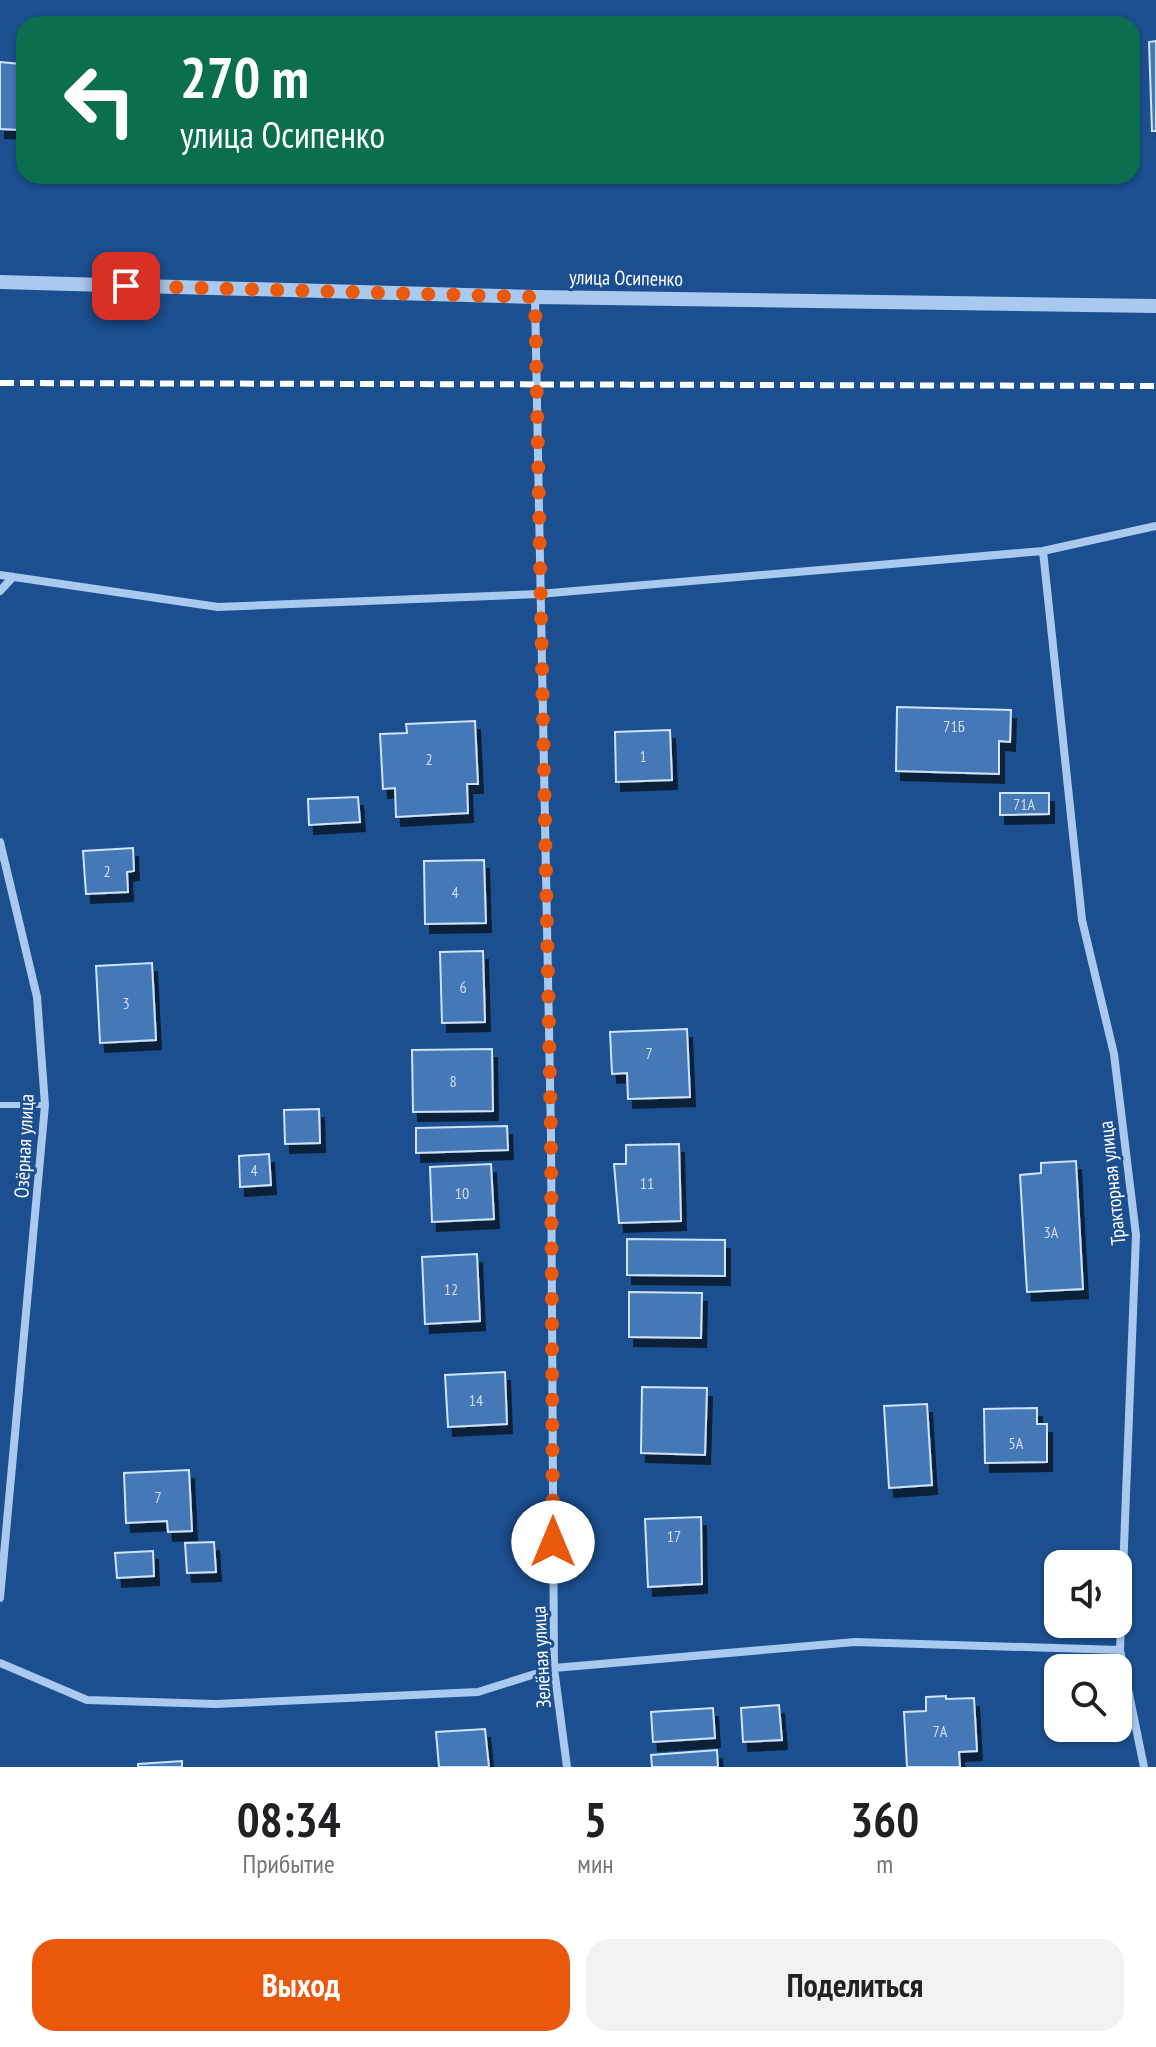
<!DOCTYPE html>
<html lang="ru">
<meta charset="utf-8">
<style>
body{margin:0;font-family:"PT Sans Narrow",sans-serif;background:#f2f2f2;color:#202124;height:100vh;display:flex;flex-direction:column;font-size:30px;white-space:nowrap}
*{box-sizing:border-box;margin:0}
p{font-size:26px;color:#757577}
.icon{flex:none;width:44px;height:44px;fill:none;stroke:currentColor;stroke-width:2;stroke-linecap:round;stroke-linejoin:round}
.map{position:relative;height:1767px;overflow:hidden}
.sheet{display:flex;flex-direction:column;background:#fff;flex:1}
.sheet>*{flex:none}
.guide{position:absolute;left:16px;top:16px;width:1124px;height:168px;border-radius:24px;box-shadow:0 2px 6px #0004;background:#0b6e4f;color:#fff;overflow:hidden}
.tools{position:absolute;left:1044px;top:1550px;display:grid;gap:16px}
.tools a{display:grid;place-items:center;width:88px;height:88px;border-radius:16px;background:#fff;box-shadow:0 2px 6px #0004;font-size:40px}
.pin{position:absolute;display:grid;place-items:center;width:68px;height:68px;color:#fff;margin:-34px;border-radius:16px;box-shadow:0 4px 12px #0006}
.me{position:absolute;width:88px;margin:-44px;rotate:0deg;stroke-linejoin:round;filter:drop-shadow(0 0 6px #0008)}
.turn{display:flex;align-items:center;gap:28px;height:168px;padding:0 32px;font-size:36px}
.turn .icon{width:104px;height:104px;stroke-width:2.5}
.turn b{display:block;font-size:56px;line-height:68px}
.eta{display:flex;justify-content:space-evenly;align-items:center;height:136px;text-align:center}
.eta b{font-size:48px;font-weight:600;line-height:56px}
.cta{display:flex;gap:16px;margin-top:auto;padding:16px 32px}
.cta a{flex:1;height:92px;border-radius:24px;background:#ea580c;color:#fff;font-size:32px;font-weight:600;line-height:92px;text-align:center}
.cta a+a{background:#f2f2f2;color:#202124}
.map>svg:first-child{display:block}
.building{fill:#4478b7;stroke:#cfe3fa;stroke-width:2;filter:url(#shadow)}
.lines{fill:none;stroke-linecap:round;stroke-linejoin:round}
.service{stroke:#a9c9ee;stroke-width:6}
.minor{stroke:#a9c9ee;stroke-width:8}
.tertiary{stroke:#a9c9ee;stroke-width:14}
.rail{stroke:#fff;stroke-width:6;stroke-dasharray:14 6;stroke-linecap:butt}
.route{stroke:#ea580c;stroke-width:14;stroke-dasharray:0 25.2}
.labels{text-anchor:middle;stroke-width:6;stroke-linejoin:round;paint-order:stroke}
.number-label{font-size:16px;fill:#d0dded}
.street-label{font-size:20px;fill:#fff;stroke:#1b4f8f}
</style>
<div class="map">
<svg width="1156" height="1767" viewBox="0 0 1156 1767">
<defs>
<filter id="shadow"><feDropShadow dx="5" dy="9" stdDeviation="0" flood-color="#0009"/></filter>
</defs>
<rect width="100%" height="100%" fill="#1b4f8f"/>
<path class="building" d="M1156,41V131H1152L1149,42Z
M0,62L21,64L24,105L20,130L0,129Z
M897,707L1011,710L1010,742L999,741V774L896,771Z
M475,721L478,784H467L468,813L396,817L395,788L383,789L380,734L407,733L406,724Z
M670,730L672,780L616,782L615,732Z
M1000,793H1049V814L1000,815Z
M358,797L360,822L309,825L308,799Z
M133,848L134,871L127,872L128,892L86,894L83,851Z
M484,860L486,923L425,924L424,861Z
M483,951L485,1022L442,1023L440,952Z
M152,963L156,1040L100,1043L96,966Z
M687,1029L690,1097L628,1099L627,1073L612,1074L610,1032Z
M492,1049L493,1111L413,1112L412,1050Z
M319,1109L320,1143L285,1144L284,1110Z
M507,1126L508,1150L416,1153V1128Z
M679,1144L681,1221L619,1223L614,1164H626V1145Z
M269,1154L271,1185L240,1187L239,1156Z
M1076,1161L1083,1289L1027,1292L1020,1175L1041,1173V1163Z
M491,1164L494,1219L432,1222L430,1167Z
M627,1239L725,1240V1276L627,1275Z
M477,1254L480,1321L425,1324L422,1257Z
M629,1292L702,1293L701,1338L629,1337Z
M505,1372L507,1424L448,1427L445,1375Z
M642,1387L707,1388L705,1455L641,1453Z
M927,1404L932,1485L889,1488L884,1406Z
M1037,1408V1424H1047V1462L985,1463L984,1409Z
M189,1470L192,1531L168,1532L167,1521L126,1523L124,1473Z
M701,1517L702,1584L648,1587L645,1519Z
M214,1542L216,1572L187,1573L185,1543Z
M153,1551L154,1576L117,1578L115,1553Z
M946,1696V1699L974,1698L977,1751L959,1752L960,1767H907L904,1712L926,1711V1697Z
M779,1705L782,1740L743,1742L741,1708Z
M713,1708L715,1738L653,1742L651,1712Z
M485,1729L489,1767H439L436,1732Z
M717,1750L718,1767H652L651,1755Z
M182,1761V1767H138V1764Z"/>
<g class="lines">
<path class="service" d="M0,1105H45"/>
<path class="minor" d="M535,297L551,1135L554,1668L567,1767
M1043,551L1082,920L1114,1054L1136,1235L1120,1650L1144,1767
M0,575L218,607L539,594L1043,551L1156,526
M0,591L13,577
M0,842L37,997L45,1105L0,1598
M0,1663L87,1700L215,1704L478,1692L554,1668L855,1642L1120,1650"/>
<path class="tertiary" d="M0,282L535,297L1156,306"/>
<path class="rail" d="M0,383L1156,386"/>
</g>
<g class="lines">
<path class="route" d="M126,286L535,297L551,1135L553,1542"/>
</g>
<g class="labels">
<g class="number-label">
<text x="954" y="732">71Б</text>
<text x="643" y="762">1</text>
<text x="429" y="765">2</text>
<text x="1024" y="810">71А</text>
<text x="107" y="877">2</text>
<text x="455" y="898">4</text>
<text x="463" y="993">6</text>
<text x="126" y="1009">3</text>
<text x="649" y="1059">7</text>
<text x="453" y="1087">8</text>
<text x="254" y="1176">4</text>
<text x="647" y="1189">11</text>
<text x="462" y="1199">10</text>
<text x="1051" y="1238">3А</text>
<text x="451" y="1295">12</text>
<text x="476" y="1406">14</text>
<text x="1016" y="1449">5А</text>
<text x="158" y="1503">7</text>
<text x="674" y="1542">17</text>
<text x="940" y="1737">7А</text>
</g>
<g class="street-label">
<text transform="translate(626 278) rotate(1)" y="7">улица Осипенко</text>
<text transform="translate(24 1146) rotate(-87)" y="7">Озёрная улица</text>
<text transform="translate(1112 1183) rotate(-96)" y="7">Тракторная улица</text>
<text transform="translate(541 1657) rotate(-93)" y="7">Зелёная улица</text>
</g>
</g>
</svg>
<div class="tools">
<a><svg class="icon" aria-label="sound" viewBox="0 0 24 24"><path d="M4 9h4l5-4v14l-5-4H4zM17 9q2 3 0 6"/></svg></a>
<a><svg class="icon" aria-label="search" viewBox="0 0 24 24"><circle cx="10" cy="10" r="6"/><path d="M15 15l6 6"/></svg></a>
</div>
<div class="pin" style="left:126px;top:286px;background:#d93025"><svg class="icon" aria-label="arrive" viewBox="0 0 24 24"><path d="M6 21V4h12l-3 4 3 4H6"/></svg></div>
<svg class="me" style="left:553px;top:1542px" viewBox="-20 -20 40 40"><circle r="19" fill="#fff"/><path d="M0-13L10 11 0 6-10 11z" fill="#ea580c"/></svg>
<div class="guide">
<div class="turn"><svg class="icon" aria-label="left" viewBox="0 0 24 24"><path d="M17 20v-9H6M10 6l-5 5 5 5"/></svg><div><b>270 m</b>улица Осипенко</div></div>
</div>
</div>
<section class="sheet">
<div class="eta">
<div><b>08:34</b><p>Прибытие</p></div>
<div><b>5</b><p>мин</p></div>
<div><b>360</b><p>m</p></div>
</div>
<div class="cta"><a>Выход</a><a>Поделиться</a></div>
</section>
